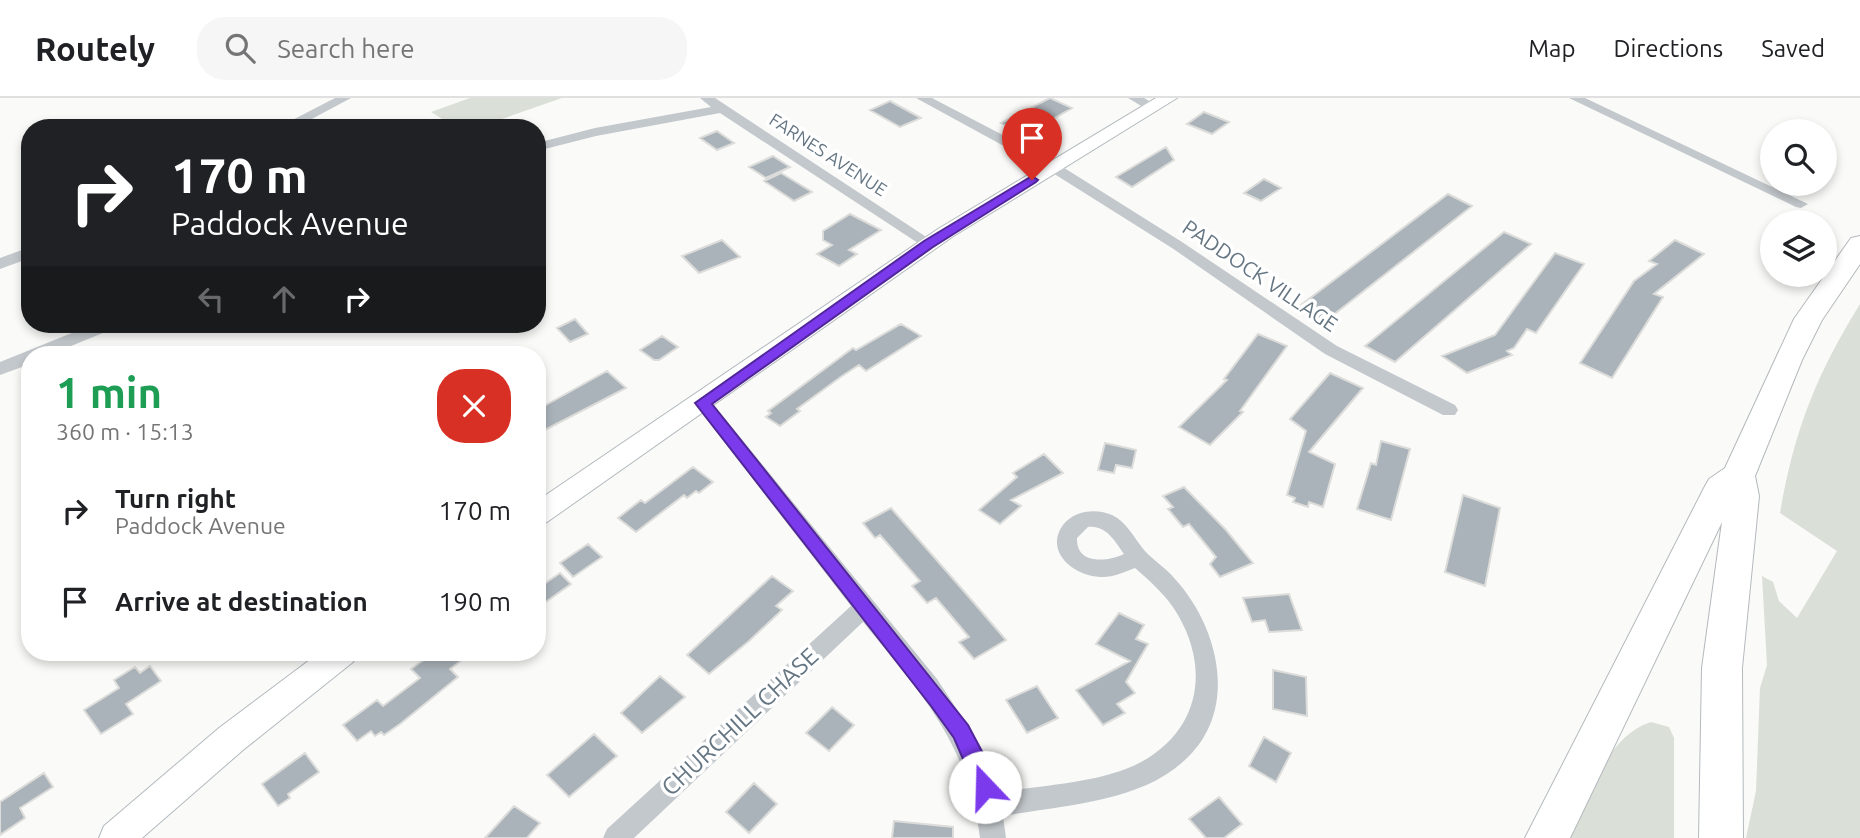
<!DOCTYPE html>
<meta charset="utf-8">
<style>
body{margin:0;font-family:Ubuntu,sans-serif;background:#f6f6f6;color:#202124;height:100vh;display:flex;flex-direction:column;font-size:26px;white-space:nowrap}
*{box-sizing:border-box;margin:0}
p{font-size:23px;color:#757577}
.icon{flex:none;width:38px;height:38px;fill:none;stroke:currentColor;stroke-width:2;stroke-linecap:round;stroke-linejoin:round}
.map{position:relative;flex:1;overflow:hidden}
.details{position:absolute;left:21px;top:248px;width:525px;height:315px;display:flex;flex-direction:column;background:#fff;border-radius:28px;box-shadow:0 4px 10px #0003}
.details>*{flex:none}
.guide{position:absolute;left:21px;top:21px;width:525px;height:214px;border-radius:28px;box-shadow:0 4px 10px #0003;background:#202124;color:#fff;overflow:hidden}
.controls{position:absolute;left:1760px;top:21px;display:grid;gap:14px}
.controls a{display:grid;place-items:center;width:77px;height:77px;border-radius:50%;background:#fff;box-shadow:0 4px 10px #0003;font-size:35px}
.pin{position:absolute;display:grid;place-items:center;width:60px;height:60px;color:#fff;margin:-72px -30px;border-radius:50% 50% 50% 0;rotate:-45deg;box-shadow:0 0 7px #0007}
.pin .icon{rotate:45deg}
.me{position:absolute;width:77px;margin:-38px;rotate:339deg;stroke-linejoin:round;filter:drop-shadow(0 0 5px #0008)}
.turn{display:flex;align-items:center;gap:24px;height:147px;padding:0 35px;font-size:32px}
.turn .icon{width:91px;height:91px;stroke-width:2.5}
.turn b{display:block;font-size:49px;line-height:60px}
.lanes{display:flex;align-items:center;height:66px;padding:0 35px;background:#0003;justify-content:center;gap:35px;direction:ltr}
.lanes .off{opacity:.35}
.round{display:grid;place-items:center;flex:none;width:74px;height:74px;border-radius:28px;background:#f6f6f6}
.overview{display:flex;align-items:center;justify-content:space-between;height:119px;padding:0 35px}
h1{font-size:42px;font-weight:700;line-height:52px;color:#1e9e55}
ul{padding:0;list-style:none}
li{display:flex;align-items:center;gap:21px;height:91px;padding:0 35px}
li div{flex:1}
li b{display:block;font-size:26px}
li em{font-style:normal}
header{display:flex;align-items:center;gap:42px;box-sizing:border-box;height:98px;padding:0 35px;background:#fff;border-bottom:2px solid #e0e0e0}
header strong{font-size:33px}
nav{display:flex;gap:38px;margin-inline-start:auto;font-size:24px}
.search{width:490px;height:63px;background:#f6f6f6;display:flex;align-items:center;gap:18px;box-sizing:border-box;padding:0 24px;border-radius:28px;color:#757577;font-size:26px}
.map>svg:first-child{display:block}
.green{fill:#dadfd7}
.building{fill:#aab3b9;stroke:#dcdcda;stroke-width:2}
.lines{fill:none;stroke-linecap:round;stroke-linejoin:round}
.secondary-casing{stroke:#b3babf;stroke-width:2}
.motorway-casing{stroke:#b4b9bd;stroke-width:2}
.minor{fill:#c3c8cc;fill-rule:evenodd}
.secondary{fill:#fff;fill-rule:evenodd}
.motorway{fill:#fff;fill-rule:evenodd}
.route{fill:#7c3aed;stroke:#51269a;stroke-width:2}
.labels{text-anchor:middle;stroke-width:7;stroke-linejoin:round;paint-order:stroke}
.far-street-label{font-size:18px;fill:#657683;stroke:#fff}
.street-label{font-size:21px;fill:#657683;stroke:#fff}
.near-street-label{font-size:24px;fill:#657683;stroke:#fff}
</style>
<header>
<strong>Routely</strong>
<div class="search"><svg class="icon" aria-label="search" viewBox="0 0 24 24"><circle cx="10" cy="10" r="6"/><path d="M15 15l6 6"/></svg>Search here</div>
<nav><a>Map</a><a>Directions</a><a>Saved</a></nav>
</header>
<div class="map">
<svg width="1860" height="740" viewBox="0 0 1860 740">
<rect width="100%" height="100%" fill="#fafaf8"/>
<path class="green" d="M470,0H562L476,30H457L431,14Z
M1860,206V740H1746L1756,693L1760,590L1767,567L1762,478L1773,484L1779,503L1797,520L1837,453L1780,415C1794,333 1816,277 1860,206Z
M1651,624L1669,629L1674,640V740H1569C1588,700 1606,638 1651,624Z"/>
<path class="building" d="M1050,0L1072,10L1025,37L1001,25Z
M890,3L921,20L900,29L870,12Z
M1204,14L1229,24L1212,36L1187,26Z
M717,33L734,45L717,52L700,40Z
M1166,49L1174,62L1132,89L1116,79Z
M773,58L790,69L766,80L749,69Z
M781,75L812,94L794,103L764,83Z
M1264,81L1281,90L1261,103L1244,95Z
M1448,96L1472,108L1323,225L1297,210Z
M850,116L881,132L849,152L857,156L839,168L817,156L832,147L823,142V133Z
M1504,134L1531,146L1395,264L1365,248Z
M722,142L740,159L699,175L682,158Z
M1675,142L1704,156L1654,196L1663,199L1612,280L1580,265L1634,183L1657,166L1649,163Z
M1555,155L1584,166L1536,235L1527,231L1514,250L1507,253L1512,257L1467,275L1442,258L1495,237Z
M575,221L588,236L570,244L557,230Z
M901,226L921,238L866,273L859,267L842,278L797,311L800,313L780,328L766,319L771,315L768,313L853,250L856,252Z
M1258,236L1287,248L1240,313L1243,314L1210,347L1179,329L1227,282L1224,281Z
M662,238L678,249L659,262H654L640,252Z
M607,273L626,290L537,336V312Z
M1330,275L1363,290L1309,354L1335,366L1323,409L1309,404L1308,409L1293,404L1295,400L1287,397L1306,333L1290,321Z
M1381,343L1410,351L1391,422L1357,411L1371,365L1376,367Z
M1105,345L1136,352L1132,370L1116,367L1114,375L1098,372Z
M1044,356L1063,375L1011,402L1021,408L1000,426L979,412L1017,379L1013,375Z
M693,369L713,384L699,395L696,393L687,400L684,397L636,434L618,420L641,402L645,405Z
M1184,389L1226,432L1253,465L1220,479L1210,466L1216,459L1189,426L1183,429L1168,411L1173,409L1163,398Z
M1463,397L1500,410L1485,488L1445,474Z
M891,410L962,491L1006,542L974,561L959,544L969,539L936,500L927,505L912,488L920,483L880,437L875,440L863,425Z
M588,446L602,459L573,479L560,465Z
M560,475L571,486L537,510V491Z
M772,478L793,493L776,508L782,512L749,543L709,576L687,557Z
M1289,496L1302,532L1269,534L1265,522L1252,524L1243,500Z
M1119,515L1144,527L1136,541L1148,546L1126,584L1135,595L1117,606L1125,615L1103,627L1076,592L1130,563L1096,546Z
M433,555H471L450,571L458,579L400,626L384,637L381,634L375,638L371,633L357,643L343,627L377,602L383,608L420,580L411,571Z
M150,568L161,583L126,606L133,616L101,636L84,612L119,590L114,582L135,569L140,575Z
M1273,572L1306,579L1307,618L1273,611Z
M660,578L685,599L642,635L621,615Z
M1037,588L1058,620L1027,635L1006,602Z
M832,609L854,627L829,653L806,635Z
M594,636L617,658L569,699L547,677Z
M1264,639L1291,655L1276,684L1249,668Z
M305,655L319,674L288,696L290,700L278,708L262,686Z
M44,675L53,689L20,710L25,720L0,737V704Z
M754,685L777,706L749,735L726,714Z
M1219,699L1242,726L1224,740H1206L1189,721Z
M514,708L540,725L527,740H485Z
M894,723L953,729V740H892Z"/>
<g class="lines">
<g class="secondary-casing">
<path id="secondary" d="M1156,0H1177L952,139L547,424L537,428V403L938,131Z
M319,555H357L353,564L243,652L142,740H99L104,728L219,630Z"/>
</g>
<g class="motorway-casing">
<path id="motorway" d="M1860,138V166L1822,222L1802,262L1755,378L1759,398L1742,570L1743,740H1699L1702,570L1722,424L1570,740H1525L1704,390L1709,381L1725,370L1794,221L1851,140Z"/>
</g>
<path class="minor" d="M335,0H351L295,30H277Z
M700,0H715L937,146L929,151L924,149L720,15L596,38L537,53V45L595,30L711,9Z
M916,0H932L1058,66L1182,144L1337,248L1455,307L1458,312L1455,317H1443L1325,256L1172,150L1048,72Z
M1128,0H1144L1160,9L1148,12Z
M1569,0H1585L1808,106L1801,110L1796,109Z
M30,149V160L0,171V160Z
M94,226H117L115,230L49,257H30V266L0,277V264Z
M703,299L709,301L937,581L973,636L998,695C1044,686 1101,686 1143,663C1199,631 1210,572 1178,517C1167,498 1151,484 1135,470C1124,474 1112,480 1100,479C1073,478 1044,453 1063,427C1074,412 1097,410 1112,417C1127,424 1134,440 1144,452C1153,462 1166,470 1175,481C1218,528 1239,609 1188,659C1143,705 1062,707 1003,718L1006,740H980C968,645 921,595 863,524L634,740H603L607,731L851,508L697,309L694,305L697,301ZM1088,429C1106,427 1114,442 1124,456C1107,464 1076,467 1077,440Z"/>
<use href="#secondary" class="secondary"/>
<use href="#motorway" class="motorway"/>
</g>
<path class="route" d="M1032,78L1038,82L1036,84L933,149L712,306L968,627L987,663L996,689L993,696L985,698L978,696L954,640L931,608L695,305L924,143Z"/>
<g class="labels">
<g class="far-street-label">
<text transform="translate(828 57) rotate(33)" y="6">FARNES AVENUE</text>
</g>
<g class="street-label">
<text transform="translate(1260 178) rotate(34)" y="7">PADDOCK VILLAGE</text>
</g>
<g class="near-street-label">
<text transform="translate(740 624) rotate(-43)" y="8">CHURCHILL CHASE</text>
</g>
</g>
</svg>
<div class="controls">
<a><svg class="icon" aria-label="search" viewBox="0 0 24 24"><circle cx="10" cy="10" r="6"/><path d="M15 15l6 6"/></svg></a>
<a><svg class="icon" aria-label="layers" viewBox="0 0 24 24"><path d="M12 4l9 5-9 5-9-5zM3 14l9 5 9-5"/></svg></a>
</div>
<div class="pin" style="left:1032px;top:82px;background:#d93025"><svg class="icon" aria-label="arrive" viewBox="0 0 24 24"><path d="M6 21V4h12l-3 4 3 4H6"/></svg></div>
<svg class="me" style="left:985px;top:689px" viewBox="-20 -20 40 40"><circle r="19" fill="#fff"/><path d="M0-13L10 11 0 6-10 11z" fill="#7c3aed"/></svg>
<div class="guide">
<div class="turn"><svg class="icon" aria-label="right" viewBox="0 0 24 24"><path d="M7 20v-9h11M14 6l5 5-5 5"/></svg><div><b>170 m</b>Paddock Avenue</div></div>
<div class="lanes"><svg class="icon off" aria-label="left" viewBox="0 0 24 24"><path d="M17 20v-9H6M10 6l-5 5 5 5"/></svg><svg class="icon off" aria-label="ahead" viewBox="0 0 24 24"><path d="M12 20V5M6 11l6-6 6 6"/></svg><svg class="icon" aria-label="right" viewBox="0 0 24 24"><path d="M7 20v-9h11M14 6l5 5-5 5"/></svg></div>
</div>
<section class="details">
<div class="overview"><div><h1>1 min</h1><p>360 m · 15:13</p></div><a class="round" style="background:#d93025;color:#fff"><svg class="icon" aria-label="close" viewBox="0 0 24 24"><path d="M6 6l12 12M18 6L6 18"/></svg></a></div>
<ul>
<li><svg class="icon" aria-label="right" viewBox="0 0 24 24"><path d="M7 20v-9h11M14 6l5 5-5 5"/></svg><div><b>Turn right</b><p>Paddock Avenue</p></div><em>170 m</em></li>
<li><svg class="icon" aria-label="arrive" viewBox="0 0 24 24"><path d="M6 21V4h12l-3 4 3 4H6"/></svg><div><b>Arrive at destination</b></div><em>190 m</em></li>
</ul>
</section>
</div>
